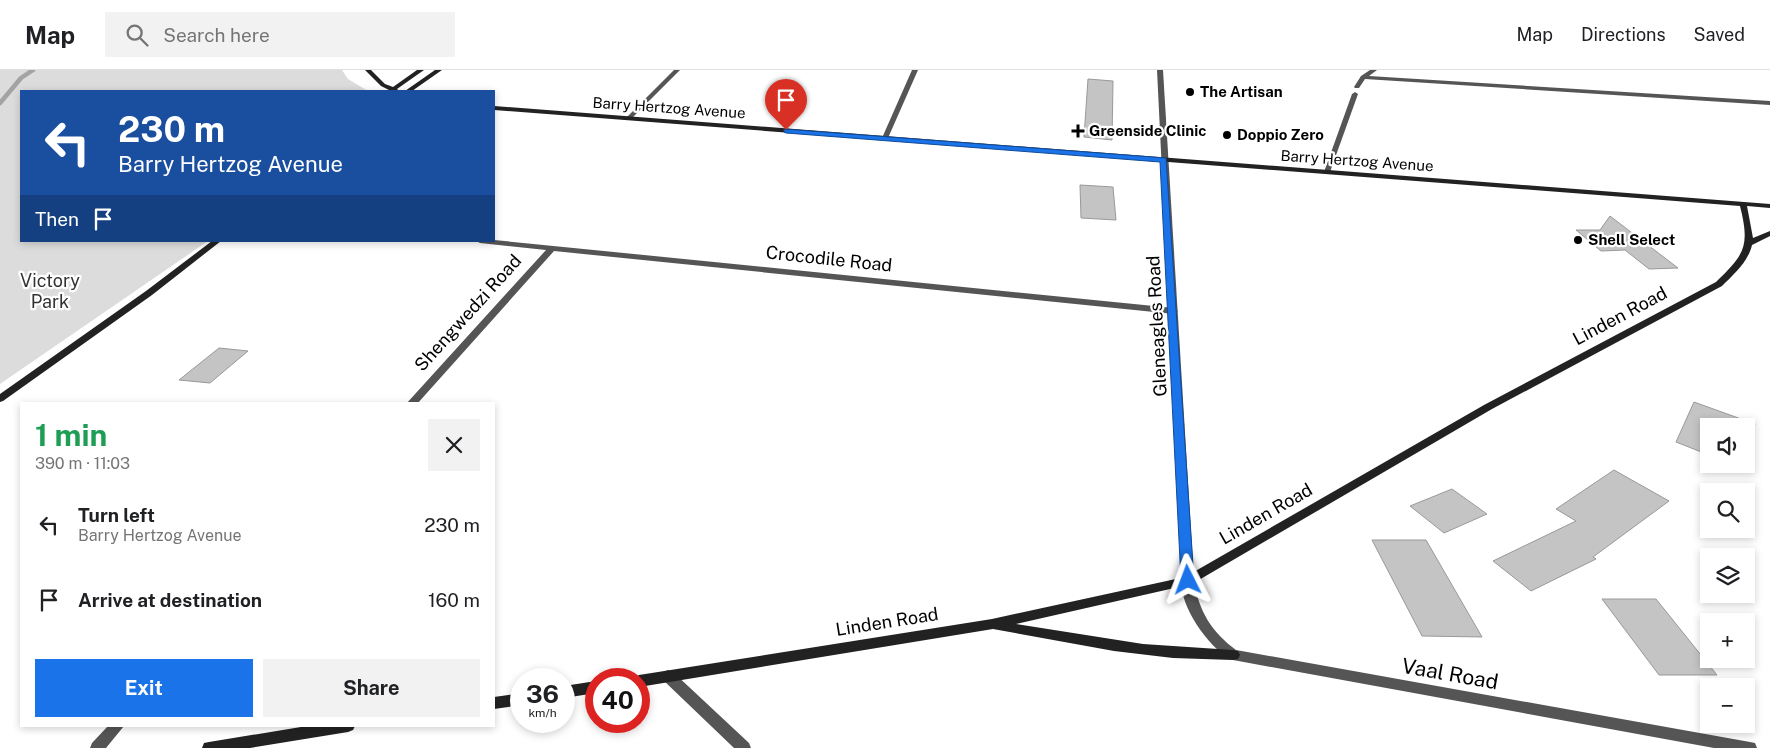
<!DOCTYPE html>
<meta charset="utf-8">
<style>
body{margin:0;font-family:"Public Sans",sans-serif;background:#f2f2f2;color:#202124;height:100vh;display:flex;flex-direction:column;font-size:19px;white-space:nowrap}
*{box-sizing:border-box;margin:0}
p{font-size:16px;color:#757577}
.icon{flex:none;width:28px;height:28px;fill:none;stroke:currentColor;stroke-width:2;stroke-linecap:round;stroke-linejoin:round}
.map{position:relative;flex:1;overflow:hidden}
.details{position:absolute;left:20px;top:332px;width:475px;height:325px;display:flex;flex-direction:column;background:#fff;border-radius:0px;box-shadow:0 2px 8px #0003}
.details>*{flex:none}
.top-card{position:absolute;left:20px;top:20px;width:475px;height:152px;border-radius:0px;box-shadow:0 2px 8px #0003;background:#1a4fa0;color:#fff;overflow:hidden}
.tools{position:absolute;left:1700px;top:348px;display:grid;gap:10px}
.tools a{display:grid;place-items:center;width:55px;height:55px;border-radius:0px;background:#fff;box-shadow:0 2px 8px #0003;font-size:25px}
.speed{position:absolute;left:510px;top:598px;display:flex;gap:10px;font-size:25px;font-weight:700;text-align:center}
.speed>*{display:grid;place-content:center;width:65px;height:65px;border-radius:50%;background:#fff;box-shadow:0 2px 8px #0003;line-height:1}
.speed small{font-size:12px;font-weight:400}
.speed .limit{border:8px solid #d22;background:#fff;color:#111}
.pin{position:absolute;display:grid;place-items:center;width:42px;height:42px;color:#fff;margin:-51px -21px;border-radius:50% 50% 50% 0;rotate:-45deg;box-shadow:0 0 5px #0007}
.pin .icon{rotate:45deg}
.me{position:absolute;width:55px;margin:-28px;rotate:357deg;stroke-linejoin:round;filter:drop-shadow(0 0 4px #0008)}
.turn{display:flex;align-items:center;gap:18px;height:105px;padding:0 15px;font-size:22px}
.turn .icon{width:65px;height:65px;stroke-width:2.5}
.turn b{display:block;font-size:35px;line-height:42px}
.then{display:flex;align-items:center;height:48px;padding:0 15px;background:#0003;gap:10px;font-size:19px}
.round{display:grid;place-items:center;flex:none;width:52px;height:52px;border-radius:0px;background:#f2f2f2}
.summary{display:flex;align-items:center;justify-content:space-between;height:85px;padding:0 15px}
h1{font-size:30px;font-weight:700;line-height:38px;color:#1e9e55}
.primary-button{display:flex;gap:10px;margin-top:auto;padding:10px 15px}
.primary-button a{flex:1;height:58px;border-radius:0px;background:#1a73e8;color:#fff;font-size:20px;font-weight:700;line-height:58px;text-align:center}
.primary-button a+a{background:#f2f2f2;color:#202124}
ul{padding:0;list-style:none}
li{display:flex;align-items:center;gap:15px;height:75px;padding:0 15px}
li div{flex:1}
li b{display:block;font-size:19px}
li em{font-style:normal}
header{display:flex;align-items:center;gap:30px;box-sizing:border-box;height:70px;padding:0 25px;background:#fff;border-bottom:1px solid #e0e0e0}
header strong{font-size:24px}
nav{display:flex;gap:28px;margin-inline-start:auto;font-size:18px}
.search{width:350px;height:45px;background:#f2f2f2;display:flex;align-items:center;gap:12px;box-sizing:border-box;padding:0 18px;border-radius:0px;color:#757577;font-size:19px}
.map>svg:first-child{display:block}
.green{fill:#dcdcdc}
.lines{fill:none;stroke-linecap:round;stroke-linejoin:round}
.stream{stroke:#a3a3a3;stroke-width:4.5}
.building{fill:#c4c4c4;stroke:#999}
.minor{fill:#555;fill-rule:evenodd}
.tertiary{fill:#555;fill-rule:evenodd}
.secondary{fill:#222;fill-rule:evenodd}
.route{fill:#1a73e8;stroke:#114b97}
.poi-dot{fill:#000;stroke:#fff;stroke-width:2}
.labels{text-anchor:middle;stroke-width:4.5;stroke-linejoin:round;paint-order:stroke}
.far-poi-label{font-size:15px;font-weight:bold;fill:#000;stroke:#fff;text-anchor:start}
.far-street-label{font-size:15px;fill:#000;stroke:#fff}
.street-label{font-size:18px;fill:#000;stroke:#fff}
.park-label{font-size:18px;fill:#333;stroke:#fff}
.near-street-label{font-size:21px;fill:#000;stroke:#fff}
</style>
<header>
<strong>Map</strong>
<div class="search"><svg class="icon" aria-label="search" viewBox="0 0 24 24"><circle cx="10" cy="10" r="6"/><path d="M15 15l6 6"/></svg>Search here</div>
<nav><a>Map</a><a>Directions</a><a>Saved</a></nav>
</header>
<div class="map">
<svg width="1770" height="678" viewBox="0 0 1770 678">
<rect width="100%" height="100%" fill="#fff"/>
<path class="green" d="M0,0H342L348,9L368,21H21V171H208L0,314Z"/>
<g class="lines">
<path class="stream" d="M0,33L21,8L33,0"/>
</g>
<path class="building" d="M1088,9L1113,11L1112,70L1084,67Z
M1080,115L1113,117L1116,150L1081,148Z
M1610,146L1678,198L1649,199L1625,180L1601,181L1576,160H1600Z
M219,278L248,281L210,313L179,310Z
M1694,332L1755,354L1754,356H1709V385L1676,372Z
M1614,400L1669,431L1593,487L1596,489L1531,521L1493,491L1576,451L1556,439Z
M1452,419L1487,444L1444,463L1410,436Z
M1372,470H1426L1482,567L1422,566Z
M1602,529H1656L1717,605H1659Z"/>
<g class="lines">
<path class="minor" d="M674,0H680L631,49H627V47Z
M912,0H918L888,68L883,69L882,68Z
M1370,0H1377L1369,6L1770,31V35L1365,9L1359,18H1355L1354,17L1361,6Z
M1355,22L1358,24L1330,102L1325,103L1324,102L1352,24Z
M494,170L1174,238L1178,241L1174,244L554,181L417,334H406L546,180L480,173L476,171Z
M1188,506L1192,508L1194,511C1199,542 1212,562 1236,580L1750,672L1755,673L1757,678H1714L1233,590C1212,583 1173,529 1184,508Z
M668,600L673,602L749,673L751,678H734L663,610L661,606L663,602Z
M108,656H124L106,678H90L92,673Z"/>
<path class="tertiary" d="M1157,0H1163L1194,511L1192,514L1188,516L1184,514L1182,511Z"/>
<path class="secondary" d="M365,0H371L385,14L393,17L417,0H424L397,19L399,21H388L389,20L381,16Z
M435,0H442L412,21H405Z
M494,36L1770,134V138L1747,136L1753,168L1770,161V166L1752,175C1748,192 1734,204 1722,216L1492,339L1192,514L1016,554L1143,574L1233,580L1238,581L1240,585L1238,589L1233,590L1173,588L1114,581L993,559L639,617V609H633L639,605L992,549L1185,507L1484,335L1716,212C1745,184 1750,176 1740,136L494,40Z
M212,171H221L152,225L3,331L0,332V324L146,221Z
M596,611V623L564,628V616Z
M521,623V635L494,639V627Z
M307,656H355L353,660L348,662L250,678H202L204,673L209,672Z"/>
</g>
<path class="route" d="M784,59L1166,88L1194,510L1192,514H1183L1181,510L1160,92L786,63L784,62Z"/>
<g class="poi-dot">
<circle cx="1190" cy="22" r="5"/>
<path d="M1075.5 53.5h5v5h5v5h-5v5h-5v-5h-5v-5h5z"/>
<circle cx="1227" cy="65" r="5"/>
<circle cx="1578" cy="170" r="5"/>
</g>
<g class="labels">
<g class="far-poi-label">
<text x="1200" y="27">The Artisan</text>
<text x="1089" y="66">Greenside Clinic</text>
<text x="1237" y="70">Doppio Zero</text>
<text x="1588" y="175">Shell Select</text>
</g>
<g class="far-street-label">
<text transform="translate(669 38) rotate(4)" y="5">Barry Hertzog Avenue</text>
<text transform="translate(1357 91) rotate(4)" y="5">Barry Hertzog Avenue</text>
</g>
<g class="street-label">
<text transform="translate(829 189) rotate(6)" y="6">Crocodile Road</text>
<text transform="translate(468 243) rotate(-48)" y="6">Shengwedzi Road</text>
<text transform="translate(1620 246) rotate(-28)" y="6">Linden Road</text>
<text transform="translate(1157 256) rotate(-93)" y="6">Gleneagles Road</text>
<text transform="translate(1266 444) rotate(-30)" y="6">Linden Road</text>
<text transform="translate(887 552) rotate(-9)" y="6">Linden Road</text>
</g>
<g class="park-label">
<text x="50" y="217">Victory<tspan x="50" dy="21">Park</tspan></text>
</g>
<g class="near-street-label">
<text transform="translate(1450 604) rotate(10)" y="7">Vaal Road</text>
</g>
</g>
</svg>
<div class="tools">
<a><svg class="icon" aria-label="sound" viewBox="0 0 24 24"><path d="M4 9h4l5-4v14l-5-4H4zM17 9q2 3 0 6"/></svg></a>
<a><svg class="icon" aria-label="search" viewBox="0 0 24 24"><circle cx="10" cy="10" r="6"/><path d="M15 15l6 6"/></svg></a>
<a><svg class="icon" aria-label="layers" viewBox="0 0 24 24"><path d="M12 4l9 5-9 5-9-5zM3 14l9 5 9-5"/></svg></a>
<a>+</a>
<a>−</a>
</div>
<div class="speed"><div>36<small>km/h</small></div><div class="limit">40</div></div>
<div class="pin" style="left:786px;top:60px;background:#d93025"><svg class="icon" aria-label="arrive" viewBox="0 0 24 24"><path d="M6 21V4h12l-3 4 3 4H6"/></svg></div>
<svg class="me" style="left:1188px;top:510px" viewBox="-20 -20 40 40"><path d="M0-17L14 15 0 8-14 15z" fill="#1a73e8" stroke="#fff" stroke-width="4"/></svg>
<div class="top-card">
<div class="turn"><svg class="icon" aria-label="left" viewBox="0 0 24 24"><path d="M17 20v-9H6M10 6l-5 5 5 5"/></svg><div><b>230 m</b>Barry Hertzog Avenue</div></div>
<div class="then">Then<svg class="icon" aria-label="arrive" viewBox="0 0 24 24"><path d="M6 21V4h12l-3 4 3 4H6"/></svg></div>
</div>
<section class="details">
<div class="summary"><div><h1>1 min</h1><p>390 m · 11:03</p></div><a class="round"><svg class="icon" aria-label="close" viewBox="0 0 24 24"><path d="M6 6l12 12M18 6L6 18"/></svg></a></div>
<ul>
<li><svg class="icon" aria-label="left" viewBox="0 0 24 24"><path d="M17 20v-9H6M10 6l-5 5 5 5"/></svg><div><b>Turn left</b><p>Barry Hertzog Avenue</p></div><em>230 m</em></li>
<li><svg class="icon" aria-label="arrive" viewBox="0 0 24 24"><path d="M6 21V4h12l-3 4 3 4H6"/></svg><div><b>Arrive at destination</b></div><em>160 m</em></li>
</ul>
<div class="primary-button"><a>Exit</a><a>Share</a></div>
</section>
</div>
